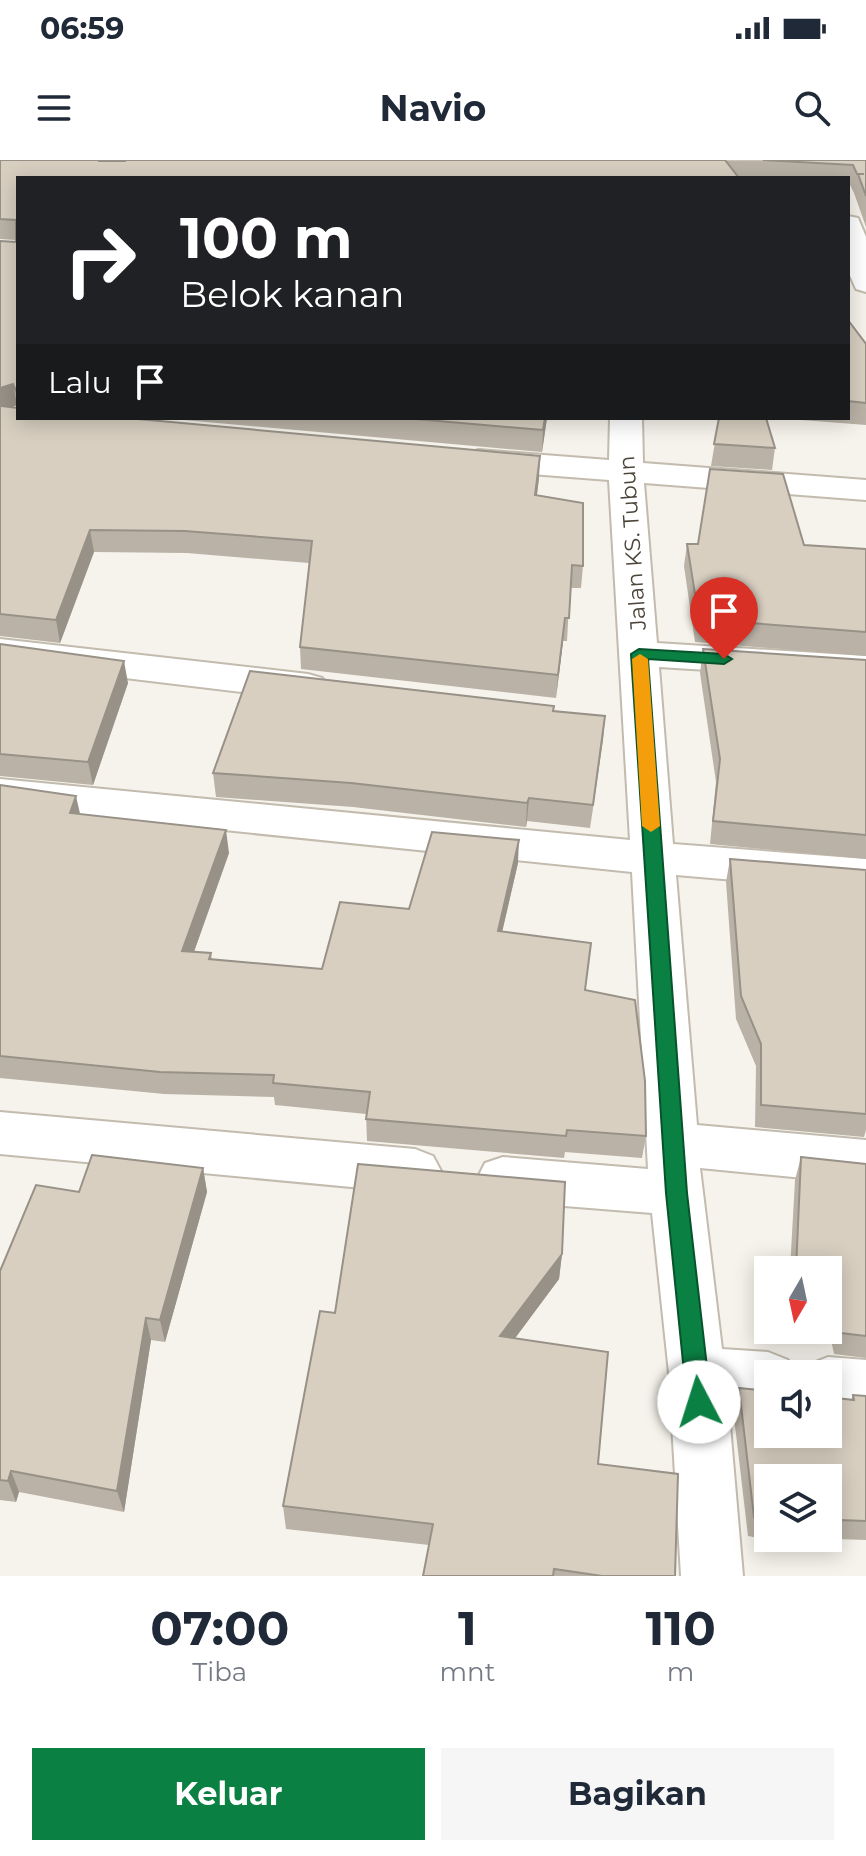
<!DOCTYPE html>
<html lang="id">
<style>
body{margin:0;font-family:Montserrat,sans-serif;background:#f6f6f7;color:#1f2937;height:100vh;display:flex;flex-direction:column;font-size:30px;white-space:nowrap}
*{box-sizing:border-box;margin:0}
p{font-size:26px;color:#747a83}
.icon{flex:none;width:44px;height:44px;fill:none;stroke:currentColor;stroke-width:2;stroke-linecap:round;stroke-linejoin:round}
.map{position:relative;height:1416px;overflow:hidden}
.panel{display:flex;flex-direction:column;background:#fff;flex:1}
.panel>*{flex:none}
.top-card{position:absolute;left:16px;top:16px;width:834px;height:244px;border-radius:0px;box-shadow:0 4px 20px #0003;background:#202124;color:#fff;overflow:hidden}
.needle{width:52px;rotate:189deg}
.controls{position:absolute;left:754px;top:1096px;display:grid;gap:16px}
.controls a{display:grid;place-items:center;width:88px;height:88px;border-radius:0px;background:#fff;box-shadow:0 4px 20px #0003;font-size:40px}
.pin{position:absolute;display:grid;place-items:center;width:68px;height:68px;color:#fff;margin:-82px -34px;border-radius:50% 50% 50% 0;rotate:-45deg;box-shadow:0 0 8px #0007}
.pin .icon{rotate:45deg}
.me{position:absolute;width:88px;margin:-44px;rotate:355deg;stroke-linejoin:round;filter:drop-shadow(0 0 6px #0008)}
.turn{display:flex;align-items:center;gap:28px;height:168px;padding:0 32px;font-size:36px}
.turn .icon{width:104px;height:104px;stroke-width:2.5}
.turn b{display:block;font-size:56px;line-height:68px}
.then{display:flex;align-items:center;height:76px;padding:0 32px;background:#0003;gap:16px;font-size:30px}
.eta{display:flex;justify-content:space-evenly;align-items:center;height:136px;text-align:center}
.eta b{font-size:48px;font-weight:700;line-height:56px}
.cta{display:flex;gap:16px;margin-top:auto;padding:16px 32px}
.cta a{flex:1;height:92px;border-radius:0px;background:#0b8043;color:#fff;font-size:32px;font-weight:700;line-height:92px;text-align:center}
.cta a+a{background:#f6f6f7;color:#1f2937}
.status{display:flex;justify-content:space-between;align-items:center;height:56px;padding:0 40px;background:#fff;direction:ltr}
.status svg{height:22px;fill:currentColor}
header{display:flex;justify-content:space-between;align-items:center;height:104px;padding:0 32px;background:#fff;font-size:36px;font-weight:700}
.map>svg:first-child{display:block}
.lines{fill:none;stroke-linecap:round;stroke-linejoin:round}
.minor-casing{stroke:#c2bbae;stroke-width:4}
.minor{fill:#fff;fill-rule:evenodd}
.wall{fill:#bab2a6;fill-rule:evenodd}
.shaded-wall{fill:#979187}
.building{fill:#d8cfc1;stroke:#979187;stroke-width:2}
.route{fill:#0b8043;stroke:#07532c;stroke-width:2}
.slow{fill:#f59e0b}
.labels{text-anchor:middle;stroke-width:7;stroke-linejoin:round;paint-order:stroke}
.street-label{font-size:22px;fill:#4b4439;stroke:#fff}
</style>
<div class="status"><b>06:59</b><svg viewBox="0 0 49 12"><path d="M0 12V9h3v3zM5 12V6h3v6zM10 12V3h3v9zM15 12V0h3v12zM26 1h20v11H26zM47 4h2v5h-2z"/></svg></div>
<header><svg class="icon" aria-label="menu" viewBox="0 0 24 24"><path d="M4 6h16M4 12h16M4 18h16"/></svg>Navio<svg class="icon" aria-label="search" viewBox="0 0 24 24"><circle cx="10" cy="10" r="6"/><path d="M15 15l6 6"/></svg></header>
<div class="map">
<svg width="866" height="1416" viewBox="0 0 866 1416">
<rect width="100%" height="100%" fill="#f6f3ec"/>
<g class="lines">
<g class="minor-casing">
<path id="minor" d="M848,56L858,58L866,77V132L856,129L848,111Z
M610,258H642L643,303L866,320V340L644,323L657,483L866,496V520L659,507L673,684L866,699V731L676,715L697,965L866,980V1024L700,1008L722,1189L768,1192L788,1200L794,1214H768V1246L728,1242L743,1416H681L669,1213L652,1053L503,1041L485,1035L477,1019L485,1003L503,997L648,1009L632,712L0,647V619L630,680L609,320L479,310L467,307L462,300L467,293L479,290L609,300Z
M0,479L308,514L322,518L328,527L322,536L308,540L0,503Z
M0,952L415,989L433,996L441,1011L433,1026L415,1033L0,994Z
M828,1197L866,1200V1254L828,1251V1214H804L808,1205Z"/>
</g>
<use href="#minor" class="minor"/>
</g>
<path class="wall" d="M0,0H109L108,1L866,0V67L854,33L850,25H848V18H18V247L17,245L11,247L539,318L537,335L583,406L581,428H570L567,481H563L556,538L301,509L300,487L309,403L187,393L94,392L60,483L0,476V81L16,82V80L0,79Z
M848,160L866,184V265L776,258H848Z
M162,258H547L542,292Z
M719,258L775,288L772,310L711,306Z
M687,384L804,385L866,389V496L695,482L684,406Z
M0,484L128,523L93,625L0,616Z
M703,489L866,500V699L710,684L716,622L700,513Z
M554,551L605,556L590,668L527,661L526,667L353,647L216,637L213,613Z
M0,625L80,654L229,693L194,792L211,793L212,800L322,809L409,749L518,703L502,772L586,830L646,976L642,998L565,992L564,998L367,981L366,954L275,945L274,937L164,934L0,918Z
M730,699L866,710V970L864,977L755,967L756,906L736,859L726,722Z
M801,997L866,1004V1198L834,1194L828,1165V1110H790L795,1020Z
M203,1008L207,1032L165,1182L151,1180L124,1352L19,1332L16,1342L0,1340V1111L79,1032Z
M562,1094L559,1119L515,1178L598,1304L675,1416H423L429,1385L286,1369L283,1346L335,1153Z
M739,1228L851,1240L853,1235L866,1236V1380L835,1379L830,1391L748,1376L733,1249ZM768,1318H828V1378H768Z"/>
<path class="shaded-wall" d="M13,224L17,245L4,250L0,259V228Z
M545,258H547L542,292L543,270Z
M540,296L539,318L534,357L535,335Z
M90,370L94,392L60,483L56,460Z
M565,458L563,481L556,538L558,515Z
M124,501L128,523L93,625L88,602Z
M605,556L603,580L590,668L593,645Z
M76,636L81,658L70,653Z
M529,638L527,661L526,667L527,643Z
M226,670L229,693L186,814L182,791Z
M519,680L518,703L497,794L498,771Z
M203,1008L207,1032L165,1182L160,1160Z
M562,1094L559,1119L499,1200L500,1176Z
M146,1158L151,1180L124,1352L117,1331Z
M11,1311L19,1332L16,1342L8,1321Z"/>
<path class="building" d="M0,0H98L99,1H125L126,0H725L739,18H18V233H17L13,224L0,228V81L16,82V60L0,59Z
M763,0H866V36L858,14H864H857L853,5Z
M848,160L866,184V243L848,241Z
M0,243L2,246L18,248V258H127L540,296L535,335L583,343V406L572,405L569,458H565L558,515L300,487L312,381L185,371L90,370L56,460L0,454Z
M404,258H545L543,270Z
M719,258H766L775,288L714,284Z
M710,309L783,314L804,385L866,389V472L699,459L687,384H698Z
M0,484L124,501L88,602L0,594Z
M703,489L866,500V675L713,661L720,599Z
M250,511L554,546L553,551L605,556L593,645L529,638L527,643L351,623L213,613Z
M0,625L76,636L70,653L226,670L182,791L211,793L209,799L322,809L340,742L409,749L432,672L519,680L498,771L591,783L585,830L635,840L645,921L646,976L567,970L566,976L366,959L370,932L273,923L274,915L160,912L0,896Z
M730,699L866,710V954L761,945V884L741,836Z
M92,995L203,1008L160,1160L146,1158L117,1331L11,1311L8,1321L0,1320V1111L36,1025L79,1032Z
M801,997L866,1004V1176L841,1173L835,1143L828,1142V1110H796Z
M358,1004L565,1022L562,1094L500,1176L608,1192L598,1304L678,1314L675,1416H602L554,1409L553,1416H423L433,1364L283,1346L320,1151L335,1153Z
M739,1228L768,1231V1274H828V1237L854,1240L853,1235L866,1236V1361L840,1360L838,1371L828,1370V1318H768V1359L754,1357Z"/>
<path class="route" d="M639,489L724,494L732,499L724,504L648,499L687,1033L711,1242L707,1250L699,1253L690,1250L687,1242L666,1033L631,494Z"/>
<path class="slow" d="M640,494L648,499L660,666L651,672L642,666L632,499Z"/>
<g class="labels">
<g class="street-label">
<text transform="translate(632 383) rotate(-94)" y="8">Jalan KS. Tubun</text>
</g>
</g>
</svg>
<div class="controls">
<a><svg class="needle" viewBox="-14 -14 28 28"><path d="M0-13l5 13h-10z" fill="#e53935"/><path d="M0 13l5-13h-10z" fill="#747a83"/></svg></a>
<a><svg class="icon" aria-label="sound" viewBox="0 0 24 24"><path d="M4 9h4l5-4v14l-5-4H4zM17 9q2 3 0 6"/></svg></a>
<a><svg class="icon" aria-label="layers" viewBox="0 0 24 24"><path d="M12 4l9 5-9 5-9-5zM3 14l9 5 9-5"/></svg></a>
</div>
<div class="pin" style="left:724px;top:499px;background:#d93025"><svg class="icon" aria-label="arrive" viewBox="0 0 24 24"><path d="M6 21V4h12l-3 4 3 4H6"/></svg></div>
<svg class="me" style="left:699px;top:1242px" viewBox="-20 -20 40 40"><circle r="19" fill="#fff"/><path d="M0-13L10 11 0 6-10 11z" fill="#0b8043"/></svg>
<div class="top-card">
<div class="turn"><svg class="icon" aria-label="right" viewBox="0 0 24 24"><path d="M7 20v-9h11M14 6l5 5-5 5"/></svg><div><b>100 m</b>Belok kanan</div></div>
<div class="then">Lalu<svg class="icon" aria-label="arrive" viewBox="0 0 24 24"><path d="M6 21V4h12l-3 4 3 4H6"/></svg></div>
</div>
</div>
<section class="panel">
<div class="eta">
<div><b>07:00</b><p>Tiba</p></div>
<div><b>1</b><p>mnt</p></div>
<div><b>110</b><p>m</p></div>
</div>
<div class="cta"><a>Keluar</a><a>Bagikan</a></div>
</section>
